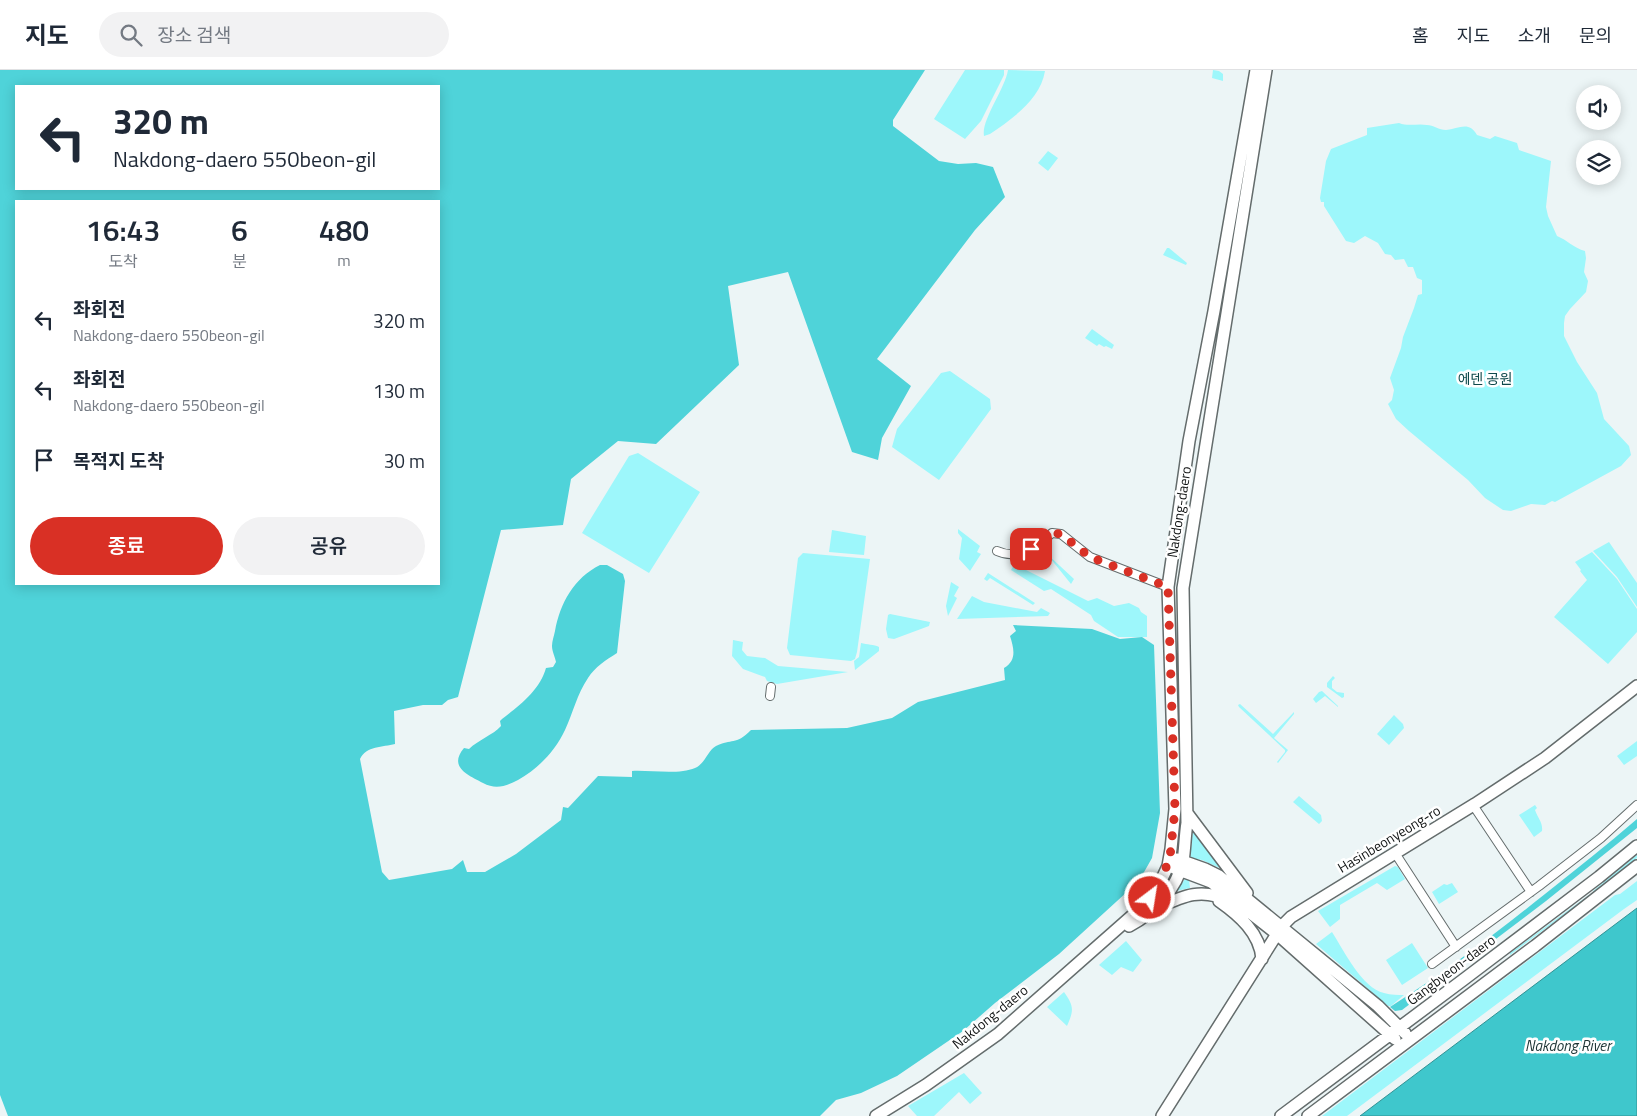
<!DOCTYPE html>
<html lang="ko">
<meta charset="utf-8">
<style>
body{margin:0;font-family:"Titillium Web","Noto Sans KR",sans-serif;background:#f2f2f3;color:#1f2937;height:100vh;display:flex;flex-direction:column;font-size:19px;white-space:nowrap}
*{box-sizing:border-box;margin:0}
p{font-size:16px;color:#747a83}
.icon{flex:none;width:28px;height:28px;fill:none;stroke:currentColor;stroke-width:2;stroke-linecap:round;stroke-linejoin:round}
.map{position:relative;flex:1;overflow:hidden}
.sheet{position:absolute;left:15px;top:130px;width:425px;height:385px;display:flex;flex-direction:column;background:#fff;border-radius:0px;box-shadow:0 2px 12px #0003}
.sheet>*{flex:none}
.guide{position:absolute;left:15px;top:15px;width:425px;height:105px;border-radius:0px;box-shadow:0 2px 12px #0003;background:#fff;color:#1f2937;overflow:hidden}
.tools{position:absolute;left:1576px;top:15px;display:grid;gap:10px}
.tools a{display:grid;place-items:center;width:45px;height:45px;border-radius:50%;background:#fff;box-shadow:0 2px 12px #0003;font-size:25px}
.pin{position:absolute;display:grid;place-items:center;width:42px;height:42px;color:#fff;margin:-21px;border-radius:10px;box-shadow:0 2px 8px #0006}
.me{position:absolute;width:55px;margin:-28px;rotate:31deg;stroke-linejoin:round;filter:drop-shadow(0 0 4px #0008)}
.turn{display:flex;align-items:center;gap:18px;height:105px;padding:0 15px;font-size:22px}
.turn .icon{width:65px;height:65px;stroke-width:2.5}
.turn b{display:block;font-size:35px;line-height:42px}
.eta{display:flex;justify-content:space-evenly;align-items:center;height:85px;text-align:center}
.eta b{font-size:30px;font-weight:600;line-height:35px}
.action{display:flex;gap:10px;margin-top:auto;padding:10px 15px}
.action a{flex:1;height:58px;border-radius:30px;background:#d93025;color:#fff;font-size:20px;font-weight:600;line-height:58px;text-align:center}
.action a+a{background:#f2f2f3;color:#1f2937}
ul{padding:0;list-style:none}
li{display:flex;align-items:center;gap:15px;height:70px;padding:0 15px}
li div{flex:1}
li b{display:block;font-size:19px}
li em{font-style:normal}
header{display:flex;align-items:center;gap:30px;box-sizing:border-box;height:70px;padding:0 25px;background:#fff;border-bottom:1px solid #e0e1e3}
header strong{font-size:24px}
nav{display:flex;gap:28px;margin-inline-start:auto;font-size:18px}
.search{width:350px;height:45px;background:#f2f2f3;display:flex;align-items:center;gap:12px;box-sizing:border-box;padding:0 18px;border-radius:28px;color:#747a83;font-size:19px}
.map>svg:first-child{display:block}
.green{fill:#9df7fb}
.forest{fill:#4fd3d9;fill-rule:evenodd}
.water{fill:#3fc7cc;stroke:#319194}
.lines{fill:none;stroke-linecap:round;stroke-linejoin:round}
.street-casing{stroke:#646c6c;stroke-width:10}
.secondary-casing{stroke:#646c6c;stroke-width:14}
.street{stroke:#fff;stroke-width:8}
.secondary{stroke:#fff;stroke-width:11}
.route{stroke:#d93025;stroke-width:9;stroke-dasharray:0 16.2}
.labels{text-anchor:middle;stroke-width:5;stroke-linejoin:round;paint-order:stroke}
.park-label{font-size:14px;fill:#0e494b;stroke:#fff}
.street-label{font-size:14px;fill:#101313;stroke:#fff}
.water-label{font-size:15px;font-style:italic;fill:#1d3435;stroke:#fff}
</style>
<header>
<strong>지도</strong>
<div class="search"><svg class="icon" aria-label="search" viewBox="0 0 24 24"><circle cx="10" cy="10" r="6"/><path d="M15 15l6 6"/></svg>장소 검색</div>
<nav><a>홈</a><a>지도</a><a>소개</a><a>문의</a></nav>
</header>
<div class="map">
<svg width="1637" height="1046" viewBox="0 0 1637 1046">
<rect width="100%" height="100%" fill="#ecf5f6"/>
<path class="green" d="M965,0H1004V5L981,51L965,69L934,49Z
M1008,0L1045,1C1040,30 1013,48 990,64L984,66C981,50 1005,19 1008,0Z
M1213,0L1219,1L1223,4V11L1212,8Z
M1399,53C1409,57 1417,53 1427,55C1433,55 1439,60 1446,60C1458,59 1469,50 1477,65L1490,69L1495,66L1517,73L1519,80L1551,91L1546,137L1548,146L1557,166C1567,170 1574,178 1585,181L1586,188L1584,202L1588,211L1586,222L1570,239L1565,246L1564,253V266L1577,292L1597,323L1604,349L1629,376L1631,385L1621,396L1555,432L1552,431L1545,435L1531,434L1511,441L1503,440L1485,428L1468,410L1409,361L1396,349L1388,334L1392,330L1394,320L1390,308L1401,278L1403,267L1414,238L1418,225L1422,224V210L1417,208L1413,197H1408L1404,189L1395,190L1391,185L1385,184L1378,173L1365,166L1354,173L1346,171L1324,136V132H1321L1320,128L1326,91L1331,79L1367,65V58Z
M1048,81L1058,88L1048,101L1038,93Z
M1167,178H1169L1187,193L1186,195L1163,185Z
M1092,259L1114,275L1112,279L1106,276L1104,277L1099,274L1097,276L1085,268Z
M950,301L990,329L991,339L939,410L892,377L897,359L941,303Z
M638,383L700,422L649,503L582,463L629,386Z
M958,459L980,476L977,482L981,484L970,501L959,489L962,468L958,463Z
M832,460L866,466L864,485L829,482Z
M1609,472L1637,513V537L1617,507L1593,481Z
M1592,482L1617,509L1637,539V562L1608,594L1554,547L1587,510L1580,501L1581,500L1575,492Z
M803,483L870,489L857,582L855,589L851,591L790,585L787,578L798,488Z
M1046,483L1074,509L1071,514Z
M1015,493H1024L1026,500L1088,531L1097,528L1114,536L1129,533L1139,538L1141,542L1147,546V567H1118L1094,551L1091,545L1051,519L1044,521L1011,500Z
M988,503L1035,533L1033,535L990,508L987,511L984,509Z
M951,512L959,517L954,526L957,528L948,546L946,536Z
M972,526L984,532L1037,542L1041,538L1050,543L1048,546L957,549Z
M890,544L930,552L929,556L894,569L888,568L886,559L888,545Z
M733,570L743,572L742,580L747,586L765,588L778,596L848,602L777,614L767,611L765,607L743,599L732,586Z
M861,573C867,575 874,574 879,577V581L855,600L854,591L859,587Z
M1333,606L1335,608L1332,611V618L1337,622L1344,623V627L1342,628L1327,617V613Z
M1322,621L1338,636V637L1325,626L1316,633L1313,629L1319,622Z
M1240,634L1273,664L1294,642V644L1274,668L1288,680L1278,693L1277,692L1285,682V680L1239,637L1238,635Z
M1394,645L1403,654L1404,658L1389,675L1377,664Z
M1637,671V686L1624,695L1617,686Z
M1299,726L1321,745L1322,751L1319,754L1293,732Z
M1535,735L1537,738L1535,740C1538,749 1543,752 1542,761L1534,767L1519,745Z
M1193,760L1224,800L1202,790L1190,788Z
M1637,785V788L1593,822V821Z
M1395,796L1398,797L1405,809L1387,820L1377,813L1340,835V849L1330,857L1318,841Z
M1185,809L1189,810L1190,818L1176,821Z
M1637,811V830L1624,839L1347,1046H1322L1615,825L1620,824Z
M1452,813L1458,822L1439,834L1432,822L1444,814L1447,815Z
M1589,825V826L1510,885V883Z
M1332,862C1344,881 1362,918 1384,923C1391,925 1398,925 1404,925L1391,936H1388L1316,874Z
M1126,871L1142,890L1133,902L1121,897L1112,905L1099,895Z
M1412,873L1428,898L1402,915L1386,890Z
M1064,922C1074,936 1074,940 1067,956L1047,937Z
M964,1003L982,1023L970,1034L959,1022L934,1046H917L908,1036Z"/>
<path class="forest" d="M0,0H925L893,50V56L939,91L958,94L976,93L993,97L1005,127L975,160L877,289L911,316L882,368L878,390L852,382L788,202L728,216L739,295L656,374L618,371L571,409L563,455L501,460L458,627L448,630L442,635H423L394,641L395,674C383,677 366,676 360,689L382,802L389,810L452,799L463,790L467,802H485L497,795L516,784L561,750L563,737L568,738L598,706L632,707V701C650,700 679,705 695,698C705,694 708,680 716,676C732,668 735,676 751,660L847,658L892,648L918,632L1005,610L1004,598C1017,590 1014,579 1010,566L1016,561L1013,555L1092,559L1120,569L1142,567L1154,575L1160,743L1152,788L1139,811L1059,884L995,933L963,961L897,1006L861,1023L836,1030L820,1046H8L0,1025ZM16,16H439V119H16ZM16,131H439V514H16Z
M600,495H607L623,504L625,511L617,583C606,590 595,597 588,608C577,624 573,643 565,660C555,681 539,698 518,710C506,716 496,720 483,713C468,705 448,697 464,678L469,679C478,670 493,665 501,656L500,651L502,649C519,636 540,620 546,598L553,597L556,592C555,587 552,581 552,576C552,571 554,566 555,561C560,533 574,508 600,495Z
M1637,749V758L1546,831L1402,940L1395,941L1390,937C1444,903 1495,864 1545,824C1576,799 1607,775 1637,749Z"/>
<path class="water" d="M1637,838V1046H1360Z"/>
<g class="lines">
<g class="street-casing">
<path id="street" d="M997,481C1019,491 1036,476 1052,463L1061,464L1090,487L1168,517
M770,626L771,617
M1473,735L1531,822
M1395,783L1456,877
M1432,894L1539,816L1601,768L1637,735"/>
</g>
<g class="secondary-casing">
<path id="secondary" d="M1187,743L1247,823
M1177,789L1205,799L1219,806L1378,936L1405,963
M1174,798L1211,812L1277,864L1395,969
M1219,831C1239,845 1260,863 1262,889
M1157,838C1183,826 1201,817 1230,831
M1129,856C1154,843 1177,819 1183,791C1185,779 1185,765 1187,753L1183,518L1266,0
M876,1046L926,1015L998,964L1134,844L1150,828L1160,813L1168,796L1171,779L1175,739L1168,517L1189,371L1214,241L1256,0
M1162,1046L1282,856L1291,847L1475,734L1545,688L1637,616
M1281,1046L1463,910L1599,807L1637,776
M1308,1046L1535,876L1637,796"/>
</g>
<use href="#street" class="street"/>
<use href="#secondary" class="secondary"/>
</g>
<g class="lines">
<path class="route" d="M1031,479L1052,463L1061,464L1090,487L1168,517L1175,739L1170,787L1160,813L1150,828"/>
</g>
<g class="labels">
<g class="park-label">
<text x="1485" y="314">에덴 공원</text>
</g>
<g class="street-label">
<text transform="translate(1179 442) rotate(-81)" y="5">Nakdong-daero</text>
<text transform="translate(1389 769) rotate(-31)" y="5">Hasinbeonyeong-ro</text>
<text transform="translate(1451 900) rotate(-37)" y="5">Gangbyeon-daero</text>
<text transform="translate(990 947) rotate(-39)" y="5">Nakdong-daero</text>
</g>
<g class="water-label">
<text x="1568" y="981">Nakdong River</text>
</g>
</g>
</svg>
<div class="tools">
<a><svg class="icon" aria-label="sound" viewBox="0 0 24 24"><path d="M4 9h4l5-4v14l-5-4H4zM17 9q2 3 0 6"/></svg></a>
<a><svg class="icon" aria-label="layers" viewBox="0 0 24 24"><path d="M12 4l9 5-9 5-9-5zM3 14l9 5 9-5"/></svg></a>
</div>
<div class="pin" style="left:1031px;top:479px;background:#d93025"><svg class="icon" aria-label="arrive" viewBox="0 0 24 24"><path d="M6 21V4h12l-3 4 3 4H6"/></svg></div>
<svg class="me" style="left:1150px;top:828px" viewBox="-20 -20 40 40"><circle r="17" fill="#d93025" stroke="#fff" stroke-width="3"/><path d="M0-11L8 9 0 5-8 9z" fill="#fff"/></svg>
<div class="guide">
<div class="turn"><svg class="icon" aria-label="left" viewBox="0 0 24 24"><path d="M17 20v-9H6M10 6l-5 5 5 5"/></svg><div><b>320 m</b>Nakdong-daero 550beon-gil</div></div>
</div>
<section class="sheet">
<div class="eta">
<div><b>16:43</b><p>도착</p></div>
<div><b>6</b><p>분</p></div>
<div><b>480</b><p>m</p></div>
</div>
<ul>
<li><svg class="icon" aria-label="left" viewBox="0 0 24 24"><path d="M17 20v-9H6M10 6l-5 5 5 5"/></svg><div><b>좌회전</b><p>Nakdong-daero 550beon-gil</p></div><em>320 m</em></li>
<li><svg class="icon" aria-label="left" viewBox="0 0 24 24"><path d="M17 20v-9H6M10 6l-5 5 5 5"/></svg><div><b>좌회전</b><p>Nakdong-daero 550beon-gil</p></div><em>130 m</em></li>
<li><svg class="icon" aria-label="arrive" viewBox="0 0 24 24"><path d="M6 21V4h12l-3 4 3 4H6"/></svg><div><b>목적지 도착</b></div><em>30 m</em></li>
</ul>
<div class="action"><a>종료</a><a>공유</a></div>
</section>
</div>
